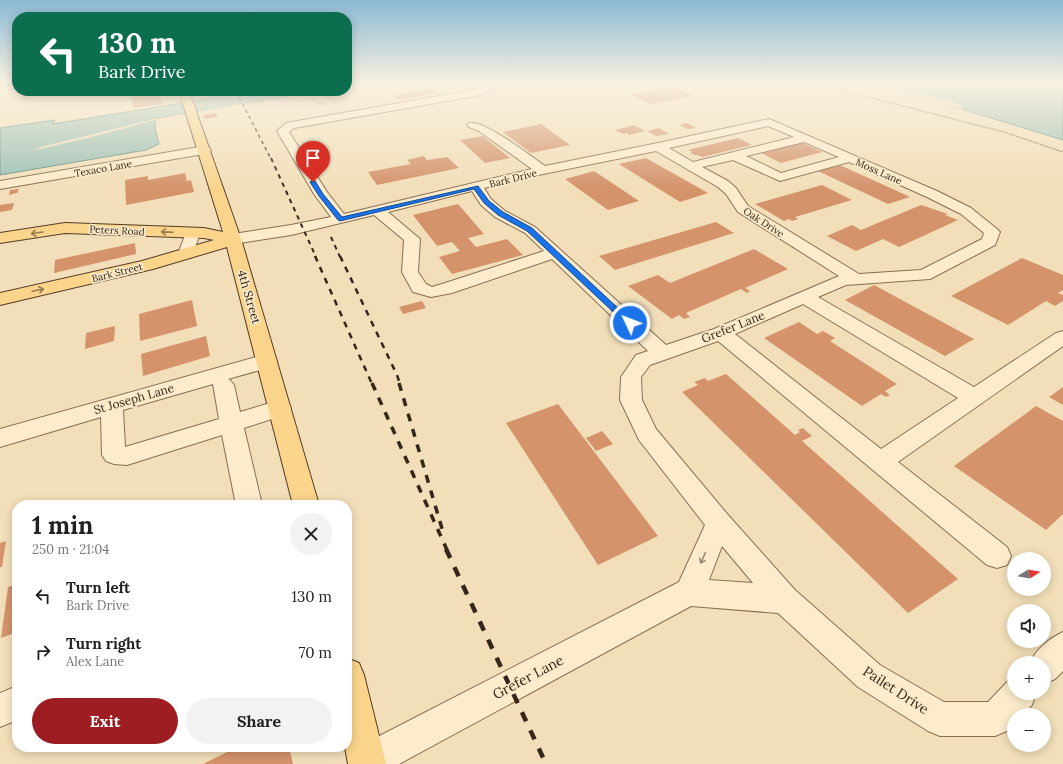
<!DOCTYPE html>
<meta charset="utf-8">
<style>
body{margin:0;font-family:Lora,serif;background:#f2f2f2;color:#222;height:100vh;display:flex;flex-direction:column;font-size:15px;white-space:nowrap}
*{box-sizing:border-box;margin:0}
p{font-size:13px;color:#767676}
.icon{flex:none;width:22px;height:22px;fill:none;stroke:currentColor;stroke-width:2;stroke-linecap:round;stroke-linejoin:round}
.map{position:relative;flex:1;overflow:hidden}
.drawer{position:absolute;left:12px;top:500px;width:340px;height:252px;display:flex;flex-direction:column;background:#fff;border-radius:16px;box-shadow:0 2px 10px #0003}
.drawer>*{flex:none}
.top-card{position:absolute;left:12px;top:12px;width:340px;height:84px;border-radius:16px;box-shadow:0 2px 10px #0003;background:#0b6e4f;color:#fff;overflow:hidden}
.needle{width:26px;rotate:79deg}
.fabs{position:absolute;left:1007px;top:552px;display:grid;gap:8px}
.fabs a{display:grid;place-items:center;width:44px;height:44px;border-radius:50%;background:#fff;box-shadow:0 2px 10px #0003;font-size:20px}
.pin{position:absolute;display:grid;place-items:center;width:34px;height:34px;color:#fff;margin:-41px -17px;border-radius:50% 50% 50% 0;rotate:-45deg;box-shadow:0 0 4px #0007}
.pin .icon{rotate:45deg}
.me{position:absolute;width:44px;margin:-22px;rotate:313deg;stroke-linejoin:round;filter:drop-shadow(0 0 3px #0008)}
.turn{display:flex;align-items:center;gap:14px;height:84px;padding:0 20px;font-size:18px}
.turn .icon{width:52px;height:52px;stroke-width:2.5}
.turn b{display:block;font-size:28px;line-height:34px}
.round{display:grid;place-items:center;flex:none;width:42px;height:42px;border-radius:21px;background:#f2f2f2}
.summary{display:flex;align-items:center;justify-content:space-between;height:68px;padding:0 20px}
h1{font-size:24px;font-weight:800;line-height:30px}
.cta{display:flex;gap:8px;margin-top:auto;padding:8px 20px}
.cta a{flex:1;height:46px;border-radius:24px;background:#9d1d22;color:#fff;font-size:16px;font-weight:800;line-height:46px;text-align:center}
.cta a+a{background:#f2f2f2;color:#222}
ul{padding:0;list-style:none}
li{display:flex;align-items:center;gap:12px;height:56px;padding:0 20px}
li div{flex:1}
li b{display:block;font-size:15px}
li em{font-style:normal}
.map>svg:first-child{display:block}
.water{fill:#9ec1b6;stroke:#658f83}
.pier{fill:#f2dfb9}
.building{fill:#d4936b}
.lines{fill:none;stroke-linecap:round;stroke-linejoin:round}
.minor-casing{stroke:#896e52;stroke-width:2}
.major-casing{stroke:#563c28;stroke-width:2}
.path{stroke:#896e52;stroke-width:1.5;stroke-dasharray:1.5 1;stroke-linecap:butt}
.minor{fill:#fceccc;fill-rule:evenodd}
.major{fill:#fad48b;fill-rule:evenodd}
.rail-far4{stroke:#362619;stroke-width:1.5;stroke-dasharray:3.5 3.5;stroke-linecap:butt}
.rail-far3{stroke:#362619;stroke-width:2;stroke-dasharray:4.5 4.5;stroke-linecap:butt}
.rail-far2{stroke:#362619;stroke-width:2.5;stroke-dasharray:6 6;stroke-linecap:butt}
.rail-far1{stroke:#362619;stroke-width:3.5;stroke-dasharray:8 8;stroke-linecap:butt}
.rail{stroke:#362619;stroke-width:4.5;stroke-dasharray:10 10;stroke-linecap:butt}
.oneway{stroke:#987d52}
.oneway2{stroke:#998972}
.route{fill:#1a73e8;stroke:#114b97}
.labels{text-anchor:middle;stroke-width:3.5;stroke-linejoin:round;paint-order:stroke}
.far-street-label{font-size:10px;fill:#362619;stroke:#f8e9c9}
.street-label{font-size:12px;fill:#362619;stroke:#f8e9c9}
.near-street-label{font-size:14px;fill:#362619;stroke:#f8e9c9}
</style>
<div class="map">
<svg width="1063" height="764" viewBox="0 0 1063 764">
<rect width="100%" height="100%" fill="#f2dfb9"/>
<path class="water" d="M866,83H1063V140L936,101Z
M255,91H318L155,119V128L159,144L146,150L0,175V128L55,120L53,124Z"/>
<path class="pier" d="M864,83H871L924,94L959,104L963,109Z
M252,102L253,104L155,120L88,138L35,150L41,147L155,119Z"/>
<path class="building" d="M674,87L693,96L650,104L632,95L663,88L666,89Z
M431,88L438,93L399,100L394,96Z
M113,91H134V93L159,91L162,104L133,108L131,93L114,96Z
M216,113L217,117L204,119L203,115Z
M687,123L696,128L688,129L679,125Z
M541,124L570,145L531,153L503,132Z
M634,125L645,131L629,135L627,133L623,134L615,130Z
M659,128L669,134L656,136L647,131Z
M483,136L510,158L485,163L460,140Z
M738,138L752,145L702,157L698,155H695L690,153L693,152L688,150Z
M800,142L822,152L781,163L759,152Z
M424,156L427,160L447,157L459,168L377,185L368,172L411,164L407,160Z
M646,158L708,193L680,202L619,164Z
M840,165L910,197L888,204L818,171Z
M594,171L639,201L608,210L565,179Z
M185,173L187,181L191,180L194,192L126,205L125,180L148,176V180Z
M822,185L852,200L795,217L798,219L792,221L789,219L784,221L755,204Z
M19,189L17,193L9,195L10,190Z
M14,203L12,210L0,212V205Z
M458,204L484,234L468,238L476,247L507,239L523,255L452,274L439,257L460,251L452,242L437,246L413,215Z
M921,205L948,214L945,215L958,220L899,247L883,239L856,251L827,236L852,225L861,230Z
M716,222L734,233L615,270L599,256Z
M135,243L136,254L54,273L55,260Z
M754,249L788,269L745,288L750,291L747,293L741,289L686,313L690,317L684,319L679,315L672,319L628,286L658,275L670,283Z
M1022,258L1063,275V290L1058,293L1063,295V301L1055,306L1046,301L1008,325L951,296Z
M874,285L974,339L945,356L845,300Z
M192,300L197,326L140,341L139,314Z
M422,301L426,308L403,314L399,307Z
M799,322L817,334L823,331L835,338L830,341L897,384L885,391L890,395L886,397L881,394L862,406L764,338Z
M115,326L114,341L85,349L86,333Z
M206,336L210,356L143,376L141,354Z
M726,374L795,435L800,432L798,430L803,428L812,436L802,441L958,579L908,613L682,392L698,385L694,382L705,378L708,381Z
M1063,387V405L1049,397Z
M558,404L658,536L598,565L506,423Z
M1036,406L1063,421V514L1046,530L954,466Z
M602,431L613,444L596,451L586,438Z
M6,541L2,567H0V543Z
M17,584V632L1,638L8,587Z
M237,747H289L293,764H203Z"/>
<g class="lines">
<g class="minor-casing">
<path id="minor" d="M496,83H507L501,88L481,95L294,128L289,132L327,192L344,214L532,169L479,131L469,127L467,125L469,123C483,119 531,156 545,166L658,143L769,119L937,191L971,208L997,229L1000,232L995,245L930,279L846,285L818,297L974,387L1056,333L1063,331V346L898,462L1007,547L1011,556L1007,565L997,568L987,565L718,341L650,365L641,377L642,400L656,429L728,515L795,590L880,665L944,702H988L1008,681L1014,679V693H1036L1032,705L1022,715H1014V723L1007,731L995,736H940L928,731L858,687L778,613L691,606L399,764H350L349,762L354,749L679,582L705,525L639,440L620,400L621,377L636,355L648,351L552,259L452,293L431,297L413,292L402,272L404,240L374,215L291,235L233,244L227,242L225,239L227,236L233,234L291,225L331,217L314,194L277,131L286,123L479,89ZM768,126L794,137L693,162L669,148ZM804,142L839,157L781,173L746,156ZM656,151L718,187L726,194L738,212L839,276L714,329L666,345L535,227L505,211L491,199L484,188L543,174ZM733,160L780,181L849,162L927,197L961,214L984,233L982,239L921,270L859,274L748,206L736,188L728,181L702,167ZM472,191L481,205L495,217L525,233L544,251L442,284L432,287L426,284L418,272L420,239L388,212ZM803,304L958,398L881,449L735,334ZM722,546L753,583L709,580Z
M205,146L209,147L211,150L209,153L0,189V181Z
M192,228L197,230L200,233L192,257L186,259L180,257L178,254L187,230Z
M267,354L274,356L277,361L274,366L228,379L230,380L234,385L240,412L280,400L288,402L291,408L288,414L244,428L262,505H236L222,435L127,465L114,464L106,461L102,455L101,417L0,447V429ZM213,384L219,419L125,447L123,410Z
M1063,632V671L1055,679L1044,684V663H1030C1036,649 1050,638 1063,632Z
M17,686V720L0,727V693Z"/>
</g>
<g class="major-casing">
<path id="major" d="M179,91H189L241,239L319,505H293L227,247L153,269L0,305V293L142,261L214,240L204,238L65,233L0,243V233L65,223L204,228L223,232Z
M347,658L359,663L364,675L386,764H348L345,747H347Z"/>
</g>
<path class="path" d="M813,83L1004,132L1063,152
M322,94L311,96L317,103L326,104
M326,94L336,103
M327,94L337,92L336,91"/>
<use href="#minor" class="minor"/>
<use href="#major" class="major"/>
<path class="rail-far4" d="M236,91L271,159"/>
<path class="rail-far3" d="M271,158L316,257
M331,237L340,257"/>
<path class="rail-far2" d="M315,256L372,384
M340,256L397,375L400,384"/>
<path class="rail-far1" d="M372,383L447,550
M399,383L443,532"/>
<path class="rail" d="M446,549L546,764"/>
</g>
<defs><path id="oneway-shaft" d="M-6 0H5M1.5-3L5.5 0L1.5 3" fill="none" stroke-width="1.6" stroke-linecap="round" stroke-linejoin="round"/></defs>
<g class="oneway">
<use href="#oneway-shaft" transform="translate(167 232) rotate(-178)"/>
<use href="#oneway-shaft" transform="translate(37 233) rotate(171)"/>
<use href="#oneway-shaft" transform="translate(38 290) rotate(-12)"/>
</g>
<use class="oneway2" href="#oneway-shaft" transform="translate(703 558) rotate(114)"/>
<linearGradient id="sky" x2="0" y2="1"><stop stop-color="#8ab9d4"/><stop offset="0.44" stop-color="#f9f1e0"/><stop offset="1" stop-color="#f9f1e0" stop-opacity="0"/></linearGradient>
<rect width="1063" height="189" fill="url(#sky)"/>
<path class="route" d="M313,180L315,181L323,194L342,217L478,186L489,201L503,212L532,228L634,323L630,325H627L527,231L498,215L484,203L474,189L340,221L338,220L319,196L310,182Z"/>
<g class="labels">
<g class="far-street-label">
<text transform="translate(103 168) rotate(-10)" y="4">Texaco Lane</text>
<text transform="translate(879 171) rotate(24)" y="4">Moss Lane</text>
<text transform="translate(513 178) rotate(-14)" y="4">Bark Drive</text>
<text transform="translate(764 222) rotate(33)" y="4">Oak Drive</text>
<text transform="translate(117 230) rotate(3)" y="4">Peters Road</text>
<text transform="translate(117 272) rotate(-14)" y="4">Bark Street</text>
</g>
<g class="street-label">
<text transform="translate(249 297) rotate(74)" y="4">4th Street</text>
<text transform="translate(733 327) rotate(-22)" y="4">Grefer Lane</text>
<text transform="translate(134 399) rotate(-16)" y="4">St Joseph Lane</text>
</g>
<g class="near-street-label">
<text transform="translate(528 677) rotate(-28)" y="5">Grefer Lane</text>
<text transform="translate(896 690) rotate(33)" y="5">Pailet Drive</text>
</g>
</g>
</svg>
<div class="fabs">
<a><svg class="needle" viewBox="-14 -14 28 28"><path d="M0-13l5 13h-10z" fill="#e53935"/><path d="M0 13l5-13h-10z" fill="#767676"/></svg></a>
<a><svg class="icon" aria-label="sound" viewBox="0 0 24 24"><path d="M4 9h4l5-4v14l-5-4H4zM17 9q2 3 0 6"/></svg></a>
<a>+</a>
<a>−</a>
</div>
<div class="pin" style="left:313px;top:182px;background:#d93025"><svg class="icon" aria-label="arrive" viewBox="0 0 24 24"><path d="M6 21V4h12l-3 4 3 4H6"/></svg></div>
<svg class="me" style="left:630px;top:323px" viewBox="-20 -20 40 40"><circle r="17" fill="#1a73e8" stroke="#fff" stroke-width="3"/><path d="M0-11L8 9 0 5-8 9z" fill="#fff"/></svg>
<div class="top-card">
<div class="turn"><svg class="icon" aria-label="left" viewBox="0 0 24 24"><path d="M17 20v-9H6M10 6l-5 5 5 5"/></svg><div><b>130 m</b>Bark Drive</div></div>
</div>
<section class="drawer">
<div class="summary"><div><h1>1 min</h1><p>250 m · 21:04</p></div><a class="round"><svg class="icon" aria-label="close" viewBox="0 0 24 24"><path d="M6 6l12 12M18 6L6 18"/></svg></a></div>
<ul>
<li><svg class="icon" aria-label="left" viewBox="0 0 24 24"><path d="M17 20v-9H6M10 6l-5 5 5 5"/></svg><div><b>Turn left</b><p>Bark Drive</p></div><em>130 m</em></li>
<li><svg class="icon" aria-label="right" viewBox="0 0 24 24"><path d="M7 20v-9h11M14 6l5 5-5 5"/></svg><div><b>Turn right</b><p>Alex Lane</p></div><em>70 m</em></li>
</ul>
<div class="cta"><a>Exit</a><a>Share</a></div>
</section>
</div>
